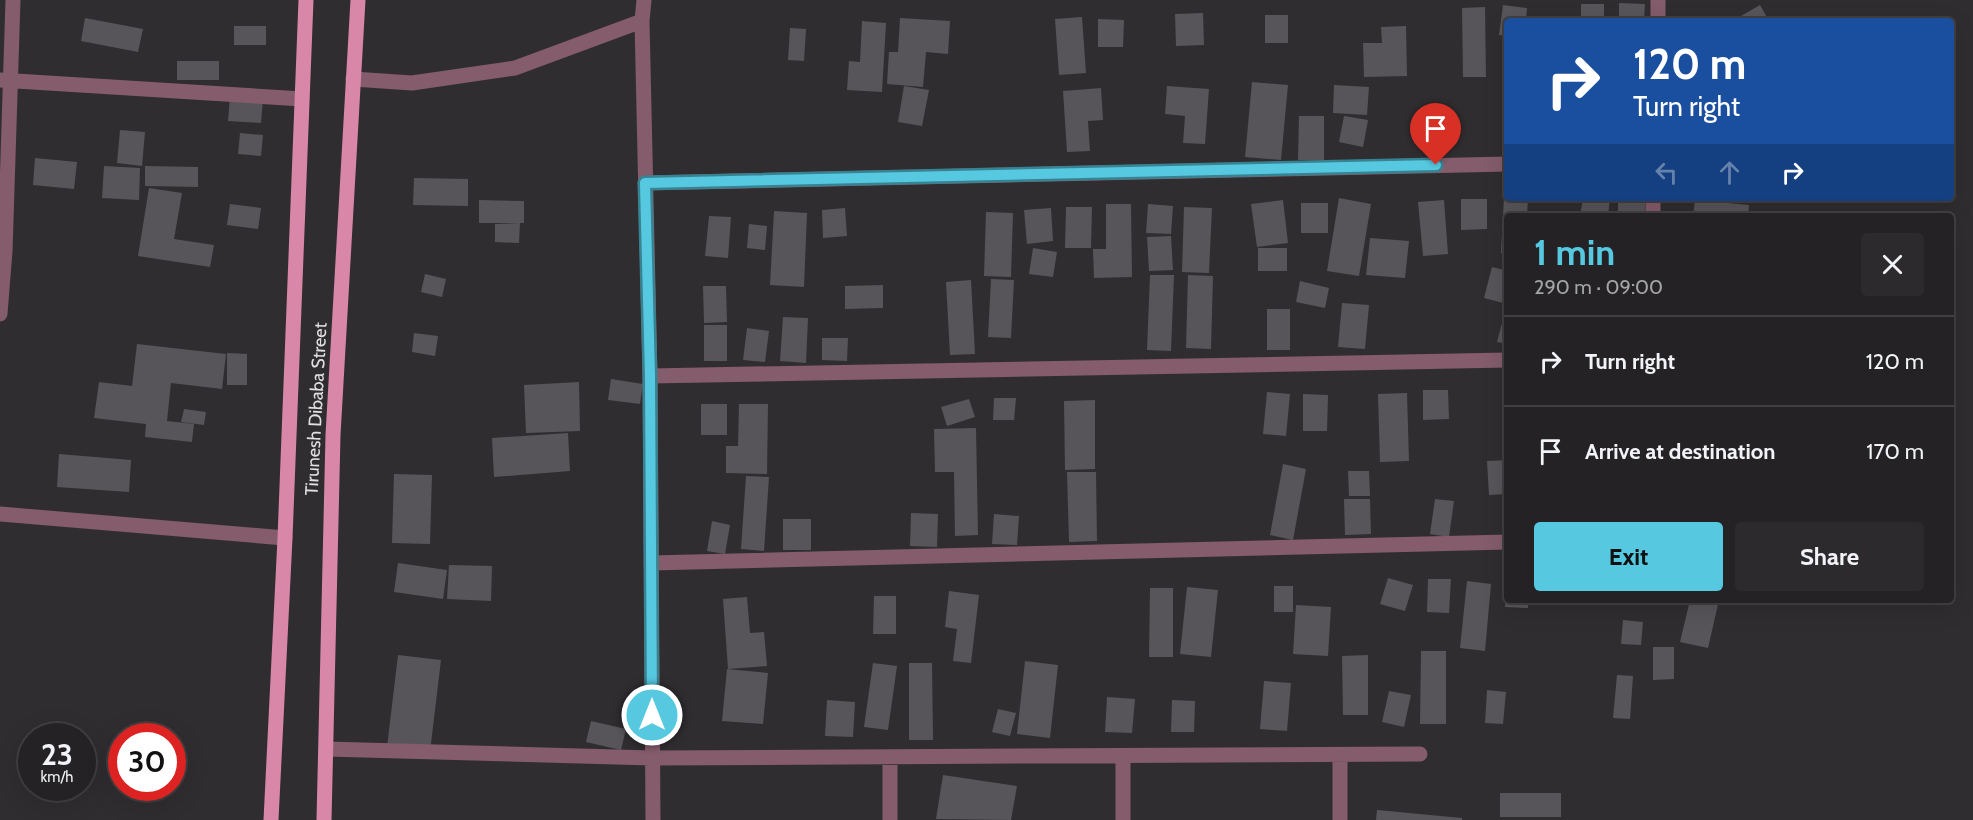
<!DOCTYPE html>
<meta charset="utf-8">
<style>
body{margin:0;font-family:Cabin,sans-serif;background:#2c2a2c;color:#f1f3f6;height:100vh;display:flex;flex-direction:column;font-size:22px;white-space:nowrap}
*{box-sizing:border-box;margin:0}
p{font-size:20px;color:#a3a4a6}
.icon{flex:none;width:33px;height:33px;fill:none;stroke:currentColor;stroke-width:2;stroke-linecap:round;stroke-linejoin:round}
.map{position:relative;flex:1;overflow:hidden}
.side{position:absolute;left:1504px;top:213px;width:450px;height:390px;display:flex;flex-direction:column;background:#242224;border-radius:6px;box-shadow:0 6px 24px #0002,0 0 0 2px #413f41}
.side>*{flex:none}
.top-card{position:absolute;left:1504px;top:18px;width:450px;height:183px;border-radius:6px;box-shadow:0 6px 24px #0002,0 0 0 2px #413f41;background:#1a4fa0;color:#fff;overflow:hidden}
.speed{position:absolute;left:18px;top:723px;display:flex;gap:12px;font-size:30px;font-weight:700;text-align:center}
.speed>*{display:grid;place-content:center;width:78px;height:78px;border-radius:50%;background:#242224;box-shadow:0 6px 24px #0002,0 0 0 2px #413f41;line-height:1}
.speed small{font-size:15px;font-weight:400}
.speed .limit{border:9px solid #d22;background:#fff;color:#111}
.pin{position:absolute;display:grid;place-items:center;width:51px;height:51px;color:#fff;margin:-62px -26px;border-radius:50% 50% 50% 0;rotate:-45deg;box-shadow:0 0 6px #0007}
.pin .icon{rotate:45deg}
.me{position:absolute;width:66px;margin:-33px;rotate:0deg;stroke-linejoin:round;filter:drop-shadow(0 0 4px #0008)}
.turn{display:flex;align-items:center;gap:21px;height:126px;padding:0 30px;font-size:27px}
.turn .icon{width:78px;height:78px;stroke-width:2.5}
.turn b{display:block;font-size:42px;line-height:51px}
.lanes{display:flex;align-items:center;height:57px;padding:0 30px;background:#0003;justify-content:center;gap:30px;direction:ltr}
.lanes .off{opacity:.35}
.round{display:grid;place-items:center;flex:none;width:63px;height:63px;border-radius:6px;background:#2c2a2c}
.head{display:flex;align-items:center;justify-content:space-between;height:102px;padding:0 30px}
h1{font-size:36px;font-weight:700;line-height:45px;color:#56c9e1}
.cta{display:flex;gap:12px;margin-top:auto;padding:12px 30px}
.cta a{flex:1;height:69px;border-radius:6px;background:#56c9e1;color:#111;font-size:24px;font-weight:700;line-height:69px;text-align:center}
.cta a+a{background:#2c2a2c;color:#f1f3f6}
ul{padding:0;list-style:none}
li{display:flex;align-items:center;gap:18px;height:90px;padding:0 30px;border-top:2px solid #413f41}
li div{flex:1}
li b{display:block;font-size:22px}
li em{font-style:normal}
.map>svg:first-child{display:block}
.building{fill:#575559}
.lines{fill:none;stroke-linecap:round;stroke-linejoin:round}
.minor{stroke:#845c6c;stroke-width:15}
.major{stroke:#d887a8;stroke-width:15}
.route-casing{stroke:#388392;stroke-width:15}
.route{stroke:#56c9e1;stroke-width:10}
.labels{text-anchor:middle;stroke-width:6;stroke-linejoin:round;paint-order:stroke}
.street-label{font-size:18px;fill:#e1dfe1;stroke:#302d30}
</style>
<div class="map">
<svg width="1973" height="820" viewBox="0 0 1973 820">
<rect width="100%" height="100%" fill="#302d30"/>
<path class="building" d="M1619,3L1645,4L1644,21H1619Z
M1581,4H1604V21H1581Z
M1503,5L1527,8L1526,21H1508V36L1499,35Z
M1760,5L1769,21H1744L1741,16Z
M1485,7L1486,77H1463L1462,8Z
M1203,13L1204,45L1176,46L1175,14Z
M1265,15H1288V43H1265Z
M1082,17L1086,73L1059,75L1055,19Z
M85,18L143,29L138,52L81,41Z
M900,18L950,21L948,54L926,52L923,87L887,84L889,52H898Z
M1098,19L1124,20L1123,47H1098Z
M862,21L886,23L882,92L847,90L849,61L860,62Z
M234,26H266V45H234Z
M1406,26L1407,76L1364,77L1363,43H1382L1381,27Z
M790,28L806,29L804,61L788,60Z
M177,61H219V80H177Z
M1505,78H1508V137H1502Z
M1252,82L1288,85L1281,160L1245,157Z
M1334,85L1369,87L1367,115L1333,113Z
M904,86L929,90L922,126L898,122Z
M1167,86L1209,89L1205,144L1183,143L1185,116L1165,114Z
M1101,88L1103,120L1088,121L1090,151L1067,152L1063,91Z
M230,97L263,99L261,123L228,121Z
M1299,116H1324V160H1298Z
M1344,116L1368,120L1363,147L1339,142Z
M120,130L145,132L142,166L117,163Z
M240,133L263,135L261,156L238,154Z
M35,158L77,162L74,189L33,185Z
M104,166L140,168L139,200L102,198Z
M145,166L198,167V187L145,186Z
M414,178L468,179V206L413,205Z
M149,188L182,193L174,239L214,245L210,267L138,256Z
M1504,197L1528,198L1527,216H1508V254L1501,253Z
M1339,198L1371,204L1359,276L1327,271Z
M1583,198H1610L1608,216H1580Z
M1618,198H1645V216H1618Z
M1461,199H1487V229L1461,230Z
M479,200L524,201V223H479Z
M1283,200L1288,243L1257,247L1251,204Z
M1444,200L1448,254L1423,256L1418,202Z
M1695,200L1749,205L1748,216H1693Z
M1301,203H1328V233H1301Z
M230,204L261,208L258,229L227,225Z
M1106,204H1131L1132,277L1094,278L1093,249H1106Z
M1148,204L1173,206L1171,234L1146,233Z
M1066,207H1092L1091,248H1065Z
M1184,207L1212,208L1209,273L1182,272Z
M845,208L847,236L823,238L822,210Z
M1051,208L1053,241L1027,244L1024,210Z
M774,211L807,213L804,287L770,285Z
M986,212L1013,213L1011,277L984,276Z
M709,216L731,217L728,258L705,256Z
M520,223L519,243L495,242V224Z
M749,224L767,226L765,250L747,248Z
M1171,236L1173,270L1149,271L1147,237Z
M1370,238L1409,241L1405,278L1366,275Z
M1033,248L1057,252L1053,277L1029,274Z
M1258,248H1287V271H1258Z
M1492,267L1508,271V344L1497,342L1507,304L1484,298Z
M425,274L446,279L442,297L421,292Z
M1150,275H1174L1171,351L1147,350Z
M1188,275L1213,276L1211,349L1186,348Z
M991,279L1014,280L1011,338L988,337Z
M971,280L975,354L950,355L946,282Z
M1300,281L1329,288L1325,308L1296,302Z
M883,285V308L845,309V286Z
M703,286H726L727,322L704,323Z
M1342,303L1369,305L1365,349L1338,347Z
M1267,309H1290V350H1267Z
M783,317L808,318L806,363L780,361Z
M704,325H727V361H704Z
M747,328L769,331L765,362L743,360Z
M414,333L438,336L435,356L412,352Z
M822,338H848L847,361L822,360Z
M137,344L226,354L222,389L171,383L167,421L194,424L192,442L145,437L146,424L94,418L99,382L132,386Z
M227,353L247,354V385H227Z
M611,379L643,384L640,404L608,400Z
M579,382L580,431L526,433L524,385Z
M1423,390H1448L1449,419L1423,420Z
M1267,392L1290,394L1286,436L1263,434Z
M1407,393L1409,461L1380,462L1378,394Z
M1303,394L1328,395L1327,431H1303Z
M994,398H1016L1014,420H993Z
M969,399L975,417L947,426L941,407Z
M1095,400V469L1065,470L1064,401Z
M701,404H727V435H701Z
M739,404H768L767,474L726,473V446H738Z
M184,409L206,412L204,425L181,422Z
M976,428L978,535L955,536L954,472H935L934,429Z
M568,433L570,471L494,477L492,438Z
M59,454L131,460L129,492L57,487Z
M1508,460V494L1489,495L1487,461Z
M1283,464L1306,469L1293,540L1270,535Z
M1348,471H1369L1370,496H1349Z
M1067,472H1096L1097,541L1069,542Z
M394,474L432,475L430,544L392,543Z
M746,476L769,477L764,551L741,549Z
M1344,499H1370L1371,534L1345,535Z
M1435,499L1454,501L1449,537L1430,534Z
M911,513L938,514L937,547L910,546Z
M994,514L1019,516L1017,545L992,544Z
M783,519H811V550H783Z
M712,521L730,525L725,554L707,551Z
M398,563L447,570L443,599L394,592Z
M449,565L492,566L491,601L447,599Z
M1388,578L1413,585L1405,611L1380,604Z
M1428,579H1451L1449,613L1427,612Z
M1467,581L1491,584L1485,651L1460,648Z
M1274,586H1293V612H1274Z
M1187,587L1218,590L1211,657L1180,654Z
M1150,588H1173V657H1149Z
M949,591L979,595L971,663L953,661L957,629L945,627Z
M1506,595H1508V600H1528V608L1505,607Z
M874,596H896V634H873Z
M747,597L750,633L764,632L767,666L728,669L723,599Z
M1690,600H1719L1708,648L1680,642Z
M1296,605L1331,607L1328,656L1293,654Z
M1623,620L1643,622L1641,645L1621,644Z
M1653,647H1674V679L1653,680Z
M1421,651H1446V724H1420Z
M398,655L441,660L430,752L387,747Z
M1368,655V715H1343L1342,656Z
M1025,661L1058,665L1050,738L1017,734Z
M873,663L897,666L888,730L864,727Z
M909,663H932L933,740H909Z
M727,669L768,673L763,724L722,721Z
M1617,675L1633,676L1630,719L1613,718Z
M1264,681L1291,683L1287,731L1260,729Z
M1487,690L1506,692L1503,724L1485,723Z
M1389,691L1411,695L1404,727L1382,722Z
M1107,697L1135,699L1132,733L1105,732Z
M827,700L855,702L853,737L825,736Z
M1172,700L1195,701L1194,732H1171Z
M998,709L1016,713L1010,736L992,732Z
M591,721L626,729L621,750L586,742Z
M943,775L1017,786L1011,820L936,819Z
M1500,793H1561V817H1500Z
M1377,810L1462,818V820H1376Z"/>
<g class="lines">
<path class="minor" d="M642,21L650,376L653,820
M1658,21V0
M353,79L412,83L515,68L642,21L644,0
M0,80L302,99
M645,183L1508,164
M1653,216V198
M0,314L5,251L13,0
M650,376L1508,360
M0,514L285,538
M651,563L1508,542
M326,749L652,758L1420,754
M1340,755V820
M1123,756V820
M890,757V820"/>
<path class="major" d="M271,820L285,538L306,0
M324,820L333,435L358,0"/>
</g>
<g class="lines">
<g class="route-casing">
<path id="route" d="M652,715L650,376L645,183L1436,165"/>
</g>
<use href="#route" class="route"/>
</g>
<g class="labels">
<g class="street-label">
<text transform="translate(316 409) rotate(-87)" y="6">Tirunesh Dibaba Street</text>
</g>
</g>
</svg>
<div class="speed"><div>23<small>km/h</small></div><div class="limit">30</div></div>
<div class="pin" style="left:1436px;top:165px;background:#d93025"><svg class="icon" aria-label="arrive" viewBox="0 0 24 24"><path d="M6 21V4h12l-3 4 3 4H6"/></svg></div>
<svg class="me" style="left:652px;top:715px" viewBox="-20 -20 40 40"><circle r="17" fill="#56c9e1" stroke="#fff" stroke-width="3"/><path d="M0-11L8 9 0 5-8 9z" fill="#fff"/></svg>
<div class="top-card">
<div class="turn"><svg class="icon" aria-label="right" viewBox="0 0 24 24"><path d="M7 20v-9h11M14 6l5 5-5 5"/></svg><div><b>120 m</b>Turn right</div></div>
<div class="lanes"><svg class="icon off" aria-label="left" viewBox="0 0 24 24"><path d="M17 20v-9H6M10 6l-5 5 5 5"/></svg><svg class="icon off" aria-label="ahead" viewBox="0 0 24 24"><path d="M12 20V5M6 11l6-6 6 6"/></svg><svg class="icon" aria-label="right" viewBox="0 0 24 24"><path d="M7 20v-9h11M14 6l5 5-5 5"/></svg></div>
</div>
<section class="side">
<div class="head"><div><h1>1 min</h1><p>290 m · 09:00</p></div><a class="round"><svg class="icon" aria-label="close" viewBox="0 0 24 24"><path d="M6 6l12 12M18 6L6 18"/></svg></a></div>
<ul>
<li><svg class="icon" aria-label="right" viewBox="0 0 24 24"><path d="M7 20v-9h11M14 6l5 5-5 5"/></svg><div><b>Turn right</b></div><em>120 m</em></li>
<li><svg class="icon" aria-label="arrive" viewBox="0 0 24 24"><path d="M6 21V4h12l-3 4 3 4H6"/></svg><div><b>Arrive at destination</b></div><em>170 m</em></li>
</ul>
<div class="cta"><a>Exit</a><a>Share</a></div>
</section>
</div>
